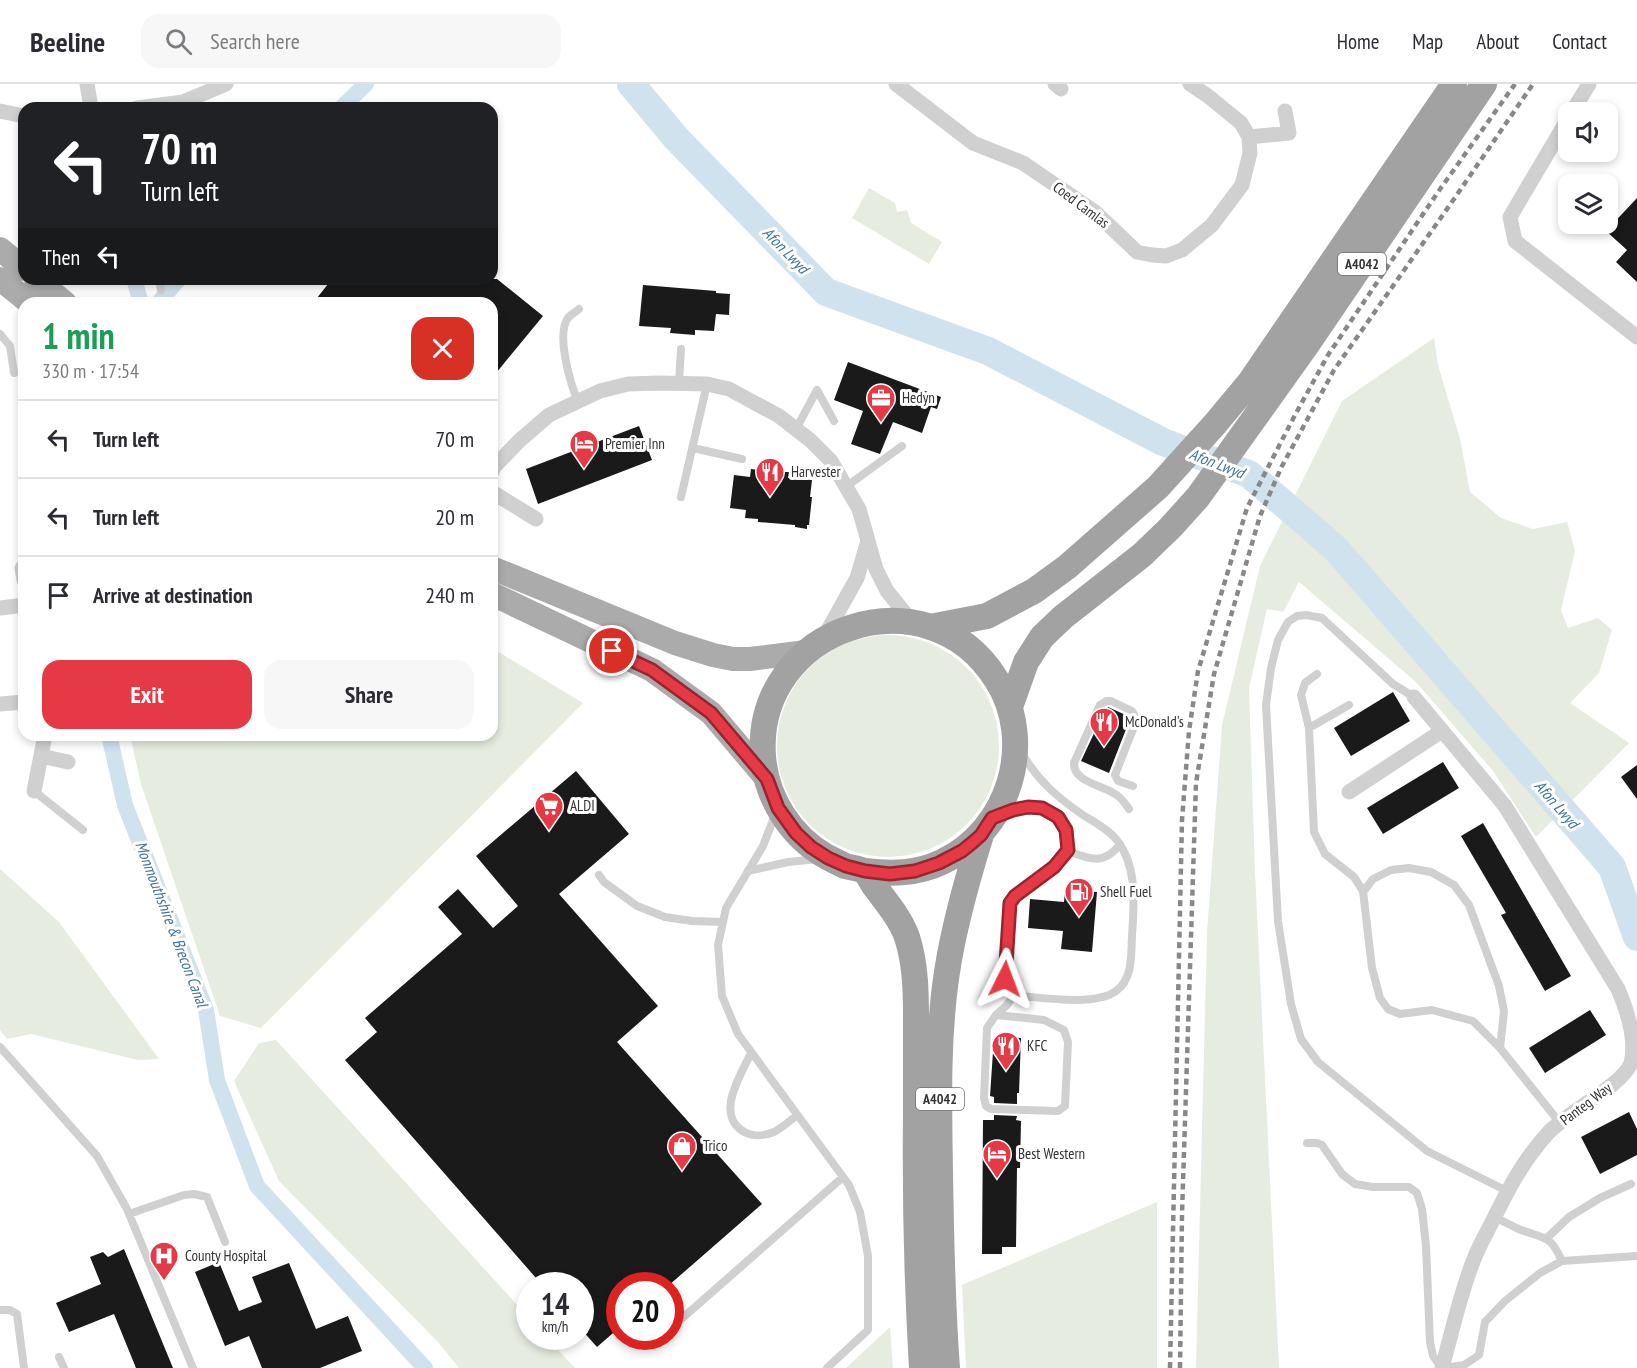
<!DOCTYPE html>
<meta charset="utf-8">
<style>
body{margin:0;font-family:"PT Sans Narrow",sans-serif;background:#f7f7f7;color:#2b2b33;height:100vh;display:flex;flex-direction:column;font-size:22px;white-space:nowrap}
*{box-sizing:border-box;margin:0}
p{font-size:20px;color:#7c7c81}
.icon{flex:none;width:33px;height:33px;fill:none;stroke:currentColor;stroke-width:2;stroke-linecap:round;stroke-linejoin:round}
.map{position:relative;flex:1;overflow:hidden}
.details{position:absolute;left:18px;top:213px;width:480px;height:444px;display:flex;flex-direction:column;background:#fff;border-radius:18px;box-shadow:0 3px 9px #0003}
.details>*{flex:none}
.hud{position:absolute;left:18px;top:18px;width:480px;height:183px;border-radius:18px;box-shadow:0 3px 9px #0003;background:#202124;color:#fff;overflow:hidden}
.fabs{position:absolute;left:1558px;top:18px;display:grid;gap:12px}
.fabs a{display:grid;place-items:center;width:60px;height:60px;border-radius:12px;background:#fff;box-shadow:0 3px 9px #0003;font-size:30px}
.speed{position:absolute;left:516px;top:1188px;display:flex;gap:12px;font-size:30px;font-weight:700;text-align:center}
.speed>*{display:grid;place-content:center;width:78px;height:78px;border-radius:50%;background:#fff;box-shadow:0 3px 9px #0003;line-height:1}
.speed small{font-size:15px;font-weight:400}
.speed .limit{border:9px solid #d22;background:#fff;color:#111}
.pin{position:absolute;display:grid;place-items:center;width:51px;height:51px;color:#fff;margin:-26px;border:3px solid #fff;border-radius:50%;box-shadow:0 2px 6px #0007}
.me{position:absolute;width:66px;margin:-33px;rotate:3deg;stroke-linejoin:round;filter:drop-shadow(0 0 4px #0008)}
.turn{display:flex;align-items:center;gap:21px;height:126px;padding:0 24px;font-size:27px}
.turn .icon{width:78px;height:78px;stroke-width:2.5}
.turn b{display:block;font-size:42px;line-height:51px}
.then{display:flex;align-items:center;height:57px;padding:0 24px;background:#0003;gap:12px;font-size:22px}
.round{display:grid;place-items:center;flex:none;width:63px;height:63px;border-radius:18px;background:#f7f7f7}
.head{display:flex;align-items:center;justify-content:space-between;height:102px;padding:0 24px}
h1{font-size:36px;font-weight:700;line-height:45px;color:#1e9e55}
.cta{display:flex;gap:12px;margin-top:auto;padding:12px 24px}
.cta a{flex:1;height:69px;border-radius:18px;background:#e63946;color:#fff;font-size:24px;font-weight:700;line-height:69px;text-align:center}
.cta a+a{background:#f7f7f7;color:#2b2b33}
ul{padding:0;list-style:none}
li{display:flex;align-items:center;gap:18px;height:78px;padding:0 24px;border-top:2px solid #e1e1e2}
li div{flex:1}
li b{display:block;font-size:22px}
li em{font-style:normal}
header{display:flex;align-items:center;gap:36px;box-sizing:border-box;height:84px;padding:0 30px;background:#fff;border-bottom:2px solid #e1e1e2}
header strong{font-size:28px}
nav{display:flex;gap:33px;margin-inline-start:auto;font-size:21px}
.search{width:420px;height:54px;background:#f7f7f7;display:flex;align-items:center;gap:15px;box-sizing:border-box;padding:0 21px;border-radius:18px;color:#7c7c81;font-size:22px}
.map>svg:first-child{display:block}
.green{fill:#e6ecdf}
.lines{fill:none;stroke-linecap:round;stroke-linejoin:round}
.canal{stroke:#cfe2ee;stroke-width:16}
.river{stroke:#cfe2ee;stroke-width:28}
.building{fill:#1a1a1a}
.service{stroke:#d0d0d0;stroke-width:8}
.minor{stroke:#d0d0d0;stroke-width:15}
.primary{stroke:#ababab;stroke-width:24}
.trunk{stroke:#a2a2a2;stroke-width:26}
.rail{stroke:#888;stroke-width:4.5;stroke-dasharray:6 4.5;stroke-linecap:butt}
.route-casing{stroke:#96252e;stroke-width:15}
.route{stroke:#e63946;stroke-width:10}
.labels{text-anchor:middle;stroke-width:6;stroke-linejoin:round;paint-order:stroke}
.shield{fill:#fff;stroke:#707070;stroke-width:1.5}
.shield-label{font-size:14px;font-weight:bold;fill:#333}
.street-label{font-size:15px;fill:#333;stroke:#fff}
.poi-label{font-size:15px;fill:#333;stroke:#fff;text-anchor:start}
.water-label{font-size:16px;font-style:italic;fill:#3f7597;stroke:#fff}
</style>
<header>
<strong>Beeline</strong>
<div class="search"><svg class="icon" aria-label="search" viewBox="0 0 24 24"><circle cx="10" cy="10" r="6"/><path d="M15 15l6 6"/></svg>Search here</div>
<nav><a>Home</a><a>Map</a><a>About</a><a>Contact</a></nav>
</header>
<div class="map">
<svg width="1637" height="1284" viewBox="0 0 1637 1284">
<rect width="100%" height="100%" fill="#fff"/>
<path class="green" d="M869,104L895,119L897,128L907,126L911,139L942,158L929,180L852,134Z
M1434,254L1438,281L1460,355L1470,408L1501,434L1533,445L1567,438L1575,467L1561,526L1568,544L1598,534L1612,546L1599,589L1570,619L1629,659L1536,753L1493,687L1416,598L1299,498L1283,528L1267,525L1249,604L1255,788L1279,1284H1196L1207,849L1222,641L1260,482L1342,317Z
M777 662a111 111 0 1 1 222 0a111 111 0 1 1-222 0Z
M492,564L583,619L261,944L220,932L141,700L130,651H492Z
M0,785L59,838L159,975L138,976L31,950L7,955L0,946Z
M276,956L529,1234L530,1252L546,1253L575,1284H459L438,1258L279,1097L234,997L259,959Z
M1157,1118V1284H966L962,1201Z
M890,1243L893,1284H846Z"/>
<g class="lines">
<path class="canal" d="M341,24L366,0
M134,195L141,219
M158,219L179,195
M109,651L125,721L206,926L217,996L257,1102L425,1284"/>
<path class="river" d="M631,0L676,54L826,208L988,267L1163,358L1249,390L1336,465L1612,783L1637,853"/>
</g>
<path class="building" d="M1637,114V198L1616,178L1627,166L1606,147Z
M332,195H497L543,232L492,294V219H313Z
M643,201L716,207V209L730,210L729,231L716,230L714,247L695,246V251L670,249L671,244L639,242Z
M848,278L941,313L937,325L931,323L922,349L893,338L880,370L851,360L863,327L834,316Z
M639,342L652,376L538,420L526,385Z
M767,379L781,380L780,388H789L788,394L812,396L810,413H812L809,441H807V445L795,443V441L758,438V435L745,434L746,426L730,424L734,391L750,393L751,385L759,386V382L766,383Z
M1393,608L1410,637L1351,672L1334,644Z
M1108,623L1128,632L1130,635L1109,689L1081,677L1104,628L1106,629Z
M1443,678L1459,704L1383,750L1367,724Z
M1637,681V715L1621,693Z
M576,687L629,750L559,810L658,922L617,958L762,1120L668,1202H620V1243L597,1263L580,1244V1202H543L345,976L377,948L365,934L462,850L438,823L458,805L493,844L518,822L476,772Z
M1483,739L1571,892L1545,907L1501,831L1506,829L1461,752Z
M1065,806L1097,808L1092,868L1061,865L1063,847L1028,844L1030,815L1064,818Z
M1590,926L1606,951L1545,989L1529,964Z
M994,953L1021,954L1019,1009H1017V1020L994,1019V1013L990,1012Z
M1629,1028L1637,1045V1071L1600,1090L1581,1053Z
M994,1031L1017,1032L1016,1036L1021,1037L1020,1084H1017L1016,1163H1002V1170H982L983,1036H994Z
M124,1165L173,1284H136L114,1230L69,1248L56,1219L101,1200L90,1173L103,1168L108,1173Z
M219,1178L239,1227L262,1218L252,1193L289,1179L316,1245L348,1232L362,1267L320,1284H262L249,1252L225,1262L195,1188Z"/>
<g class="lines">
<path class="service" d="M159,195L161,206
M0,250L10,262L14,289
M679,299L681,265
M817,306L834,337
M578,317C570,300 556,249 568,234C571,230 576,228 579,225
M796,345L817,306
M693,364L742,375
M847,402L902,362
M681,413L707,300
M1317,590L1305,599L1301,611L1309,644L1314,748L1325,770L1354,793L1363,807L1372,884L1380,914L1388,925L1400,930L1432,926L1473,937L1500,964L1560,1039
M1414,613L1393,600L1322,534L1306,531L1297,532L1288,538L1278,556L1271,584L1266,621L1278,837L1291,920L1301,955L1318,978L1427,1067L1507,1107
M1309,644L1349,621
M34,707L83,746
M1129,725C1125,719 1121,713 1115,710C1102,701 1073,698 1074,679L1100,621L1106,617H1111L1132,627L1137,635L1115,691L1118,697L1133,702
M1003,730C1025,721 1057,718 1066,747C1068,752 1069,761 1068,766C1067,768 1064,771 1062,773C1048,789 1019,804 1010,819L1004,891C1005,902 1012,907 1021,912C1045,914 1096,922 1116,907C1133,895 1131,871 1132,852C1134,820 1138,782 1116,755C1107,744 1094,738 1083,731C1058,714 1037,696 1022,669
M775,731L763,762L726,824L718,861L722,912L738,950L849,1101L860,1128L868,1172V1246L827,1284
M1068,767C1089,775 1104,782 1120,760
M748,787L788,778L818,775
M599,791L604,798L637,822L665,833L692,837L723,838
M1363,808L1373,795L1391,786L1409,784L1431,788L1454,801L1469,821L1499,902L1504,927L1500,964
M996,931L1044,936L1064,946L1068,958L1065,1022L1058,1027L991,1025L986,1022L984,1014L987,944L996,931L1007,921L1015,909
M0,963L97,1072L127,1125L193,1284
M751,969C744,984 734,1000 731,1017C726,1044 750,1058 774,1048C782,1044 790,1037 797,1031
M1307,1059H1317L1322,1061L1342,1090L1355,1100L1373,1103H1409L1417,1109L1422,1125L1426,1162L1430,1258L1433,1272L1441,1283
M129,1130L184,1111L194,1110L207,1113L225,1158
M1494,1133C1503,1137 1512,1142 1521,1146C1546,1155 1550,1151 1562,1177
M1547,1154L1569,1133L1600,1114L1631,1100
M0,1226H10L17,1230L24,1284
M670,1245L843,1093
M59,1273L64,1284
M1444,1284L1464,1281L1479,1271L1485,1238L1505,1217L1540,1189L1562,1177L1637,1172"/>
<path class="minor" d="M87,0L91,24
M896,0L973,59L1023,79L1095,128L1137,168L1152,171L1166,172L1182,166L1212,141L1242,101L1250,69L1249,53L1241,39L1208,12L1190,0
M1055,0L1061,5
M137,24L183,18L226,0
M0,27L24,32
M1572,28L1589,0
M1569,33L1510,133L1515,157L1637,253
M1249,53L1289,49L1285,27
M492,388L494,383L519,357L549,331L600,307L628,300L659,299L707,300L729,305L779,332L810,356L831,377L859,425L876,485L887,507L913,539
M492,408L536,435
M22,484L24,496
M1,524L24,521
M823,555L857,494L868,457
M1414,613L1505,722L1618,905C1627,926 1637,955 1631,979C1623,1001 1566,1029 1548,1049C1522,1078 1509,1104 1492,1138C1486,1150 1479,1162 1474,1175C1460,1210 1452,1248 1442,1284
M0,620L24,618
M41,672L68,678
M34,707L45,651
M1349,708L1442,647"/>
<path class="primary" d="M0,165L24,185
M0,195L30,219
M36,195L65,219
M492,484L675,559L713,571L733,575H750L806,568
M492,510L652,586L711,629L767,695"/>
<path class="trunk" d="M930,543L987,532L1034,507L1067,483L1158,403L1215,340L1250,298L1454,0
M1010,623L1026,578L1042,553L1063,533L1142,471L1171,443L1198,413L1306,262L1484,0
M865,787C891,790 917,790 942,778C1009,747 1037,658 996,595C927,485 754,543 763,672C766,714 791,753 827,773C833,776 839,779 845,782C851,784 859,784 864,787C868,790 872,799 875,803C887,819 900,834 907,853C917,884 916,917 916,950C916,976 916,1002 916,1029C915,1114 917,1199 922,1284
M947,1284C942,1219 941,1154 940,1088C939,1022 937,953 947,888C954,841 967,796 981,751"/>
<path class="rail" d="M1170,1284L1182,736L1189,647L1198,587L1247,424L1295,331L1328,271L1438,108L1515,0
M1180,1284L1182,1130L1196,699L1214,590L1260,432L1281,384L1334,286L1454,115L1533,0"/>
</g>
<g class="lines">
<g class="route-casing">
<path id="route" d="M612,567L652,586L711,629L767,695L778,724L796,749L811,763L828,774L846,782L865,787L890,790L915,787L939,779L962,767L972,759L981,751L992,734L1013,726L1028,723L1042,724L1058,733L1066,746L1068,766L1054,783L1015,812L1010,819L1005,895"/>
</g>
<use href="#route" class="route"/>
</g>
<defs>
<g id="office-pin" transform="scale(1.5)"><path d="M0 17L-7.5 6A9.5 9.5 0 1 1 7.5 6Z" fill="#e63946" stroke="#fff"/><path d="M-6-3h4V-5.5h4V-3h4V5H-6ZM-1-4.5V-3h2v-1.5ZM-6 0V1H6V0Z" fill="#fff"/></g>
<g id="hotel-pin" transform="scale(1.5)"><path d="M0 17L-7.5 6A9.5 9.5 0 1 1 7.5 6Z" fill="#e63946" stroke="#fff"/><path d="M-6-4.5h1.5V1H6V5H4.5V3h-9V5H-6ZM-4 0a1.8 1.8 0 1 1 3.6 0ZM.5 0V-2.5h3Q6-2.5 6 0Z" fill="#fff"/></g>
<g id="restaurant-pin" transform="scale(1.5)"><path d="M0 17L-7.5 6A9.5 9.5 0 1 1 7.5 6Z" fill="#e63946" stroke="#fff"/><path d="M-5-6h1v4h1v-4h1v4h1v-4h1v5L-1.5 .5V6h-2V.5L-5-1ZM5-6V6H3V1.5H1.5Q1.5-4 5-6Z" fill="#fff"/></g>
<g id="supermarket-pin" transform="scale(1.5)"><path d="M0 17L-7.5 6A9.5 9.5 0 1 1 7.5 6Z" fill="#e63946" stroke="#fff"/><path d="M-6-5.5h2.5l.6 2H6L4.5 2H-2.5L-4.4-4H-6ZM-1.5 3.2a1.3 1.3 0 1 0 .1 0ZM3 3.2a1.3 1.3 0 1 0 .1 0Z" fill="#fff"/></g>
<g id="fuel-pin" transform="scale(1.5)"><path d="M0 17L-7.5 6A9.5 9.5 0 1 1 7.5 6Z" fill="#e63946" stroke="#fff"/><path d="M-5.5-6h7V0h2V4h1.3V-2.5L3-4.5l.8-.8L6-3V5H2.5V1h-1V6h-7ZM-4.2-4.7v3.2H.2V-4.7Z" fill="#fff"/></g>
<g id="shop-pin" transform="scale(1.5)"><path d="M0 17L-7.5 6A9.5 9.5 0 1 1 7.5 6Z" fill="#e63946" stroke="#fff"/><path d="M-5-2.5h2.3a2.7 3.5 0 0 1 5.4 0H5L5.5 6h-11ZM-1.5-2.5h3a1.5 2.3 0 0 0-3 0Z" fill="#fff"/></g>
<g id="hospital-pin" transform="scale(1.5)"><path d="M0 17L-7.5 6A9.5 9.5 0 1 1 7.5 6Z" fill="#e63946" stroke="#fff"/><path d="M-5-5h3v3.5h4V-5h3V5h-3V1.5h-4V5h-3Z" fill="#fff"/></g>
</defs>
<g fill-rule="evenodd">
<use href="#office-pin" x="881" y="314"/>
<use href="#hotel-pin" x="584" y="360"/>
<use href="#restaurant-pin" x="770" y="388"/>
<use href="#restaurant-pin" x="1104" y="638"/>
<use href="#supermarket-pin" x="549" y="722"/>
<use href="#fuel-pin" x="1079" y="808"/>
<use href="#restaurant-pin" x="1006" y="962"/>
<use href="#shop-pin" x="682" y="1062"/>
<use href="#hotel-pin" x="997" y="1070"/>
<use href="#hospital-pin" x="164" y="1172"/>
</g>
<g class="labels">
<g class="shield">
<rect x="1338" y="169" width="48" height="22" rx="4.5"/>
<rect x="916" y="1004" width="48" height="22" rx="4.5"/>
</g>
<g class="shield-label">
<text x="1362" y="185">A4042</text>
<text x="940" y="1020">A4042</text>
</g>
<g class="street-label">
<text transform="translate(1081 121) rotate(37)" y="5">Coed Camlas</text>
<text transform="translate(1586 1020) rotate(-37)" y="5">Panteg Way</text>
</g>
<g class="poi-label">
<text x="902" y="319">Hedyn</text>
<text x="605" y="365">Premier Inn</text>
<text x="791" y="393">Harvester</text>
<text x="1125" y="643">McDonald's</text>
<text x="570" y="727">ALDI</text>
<text x="1100" y="813">Shell Fuel</text>
<text x="1027" y="967">KFC</text>
<text x="703" y="1067">Trico</text>
<text x="1018" y="1075">Best Western</text>
<text x="185" y="1177">County Hospital</text>
</g>
<g class="water-label">
<text transform="translate(786 166) rotate(46)" y="6">Afon Lwyd</text>
<text transform="translate(1217 379) rotate(21)" y="6">Afon Lwyd</text>
<text transform="translate(1557 720) rotate(49)" y="6">Afon Lwyd</text>
<text transform="translate(172 840) rotate(69)" y="6">Monmouthshire &amp; Brecon Canal</text>
</g>
</g>
</svg>
<div class="fabs">
<a><svg class="icon" aria-label="sound" viewBox="0 0 24 24"><path d="M4 9h4l5-4v14l-5-4H4zM17 9q2 3 0 6"/></svg></a>
<a><svg class="icon" aria-label="layers" viewBox="0 0 24 24"><path d="M12 4l9 5-9 5-9-5zM3 14l9 5 9-5"/></svg></a>
</div>
<div class="speed"><div>14<small>km/h</small></div><div class="limit">20</div></div>
<div class="pin" style="left:612px;top:567px;background:#d93025"><svg class="icon" aria-label="arrive" viewBox="0 0 24 24"><path d="M6 21V4h12l-3 4 3 4H6"/></svg></div>
<svg class="me" style="left:1005px;top:895px" viewBox="-20 -20 40 40"><path d="M0-17L14 15 0 8-14 15z" fill="#e63946" stroke="#fff" stroke-width="4"/></svg>
<div class="hud">
<div class="turn"><svg class="icon" aria-label="left" viewBox="0 0 24 24"><path d="M17 20v-9H6M10 6l-5 5 5 5"/></svg><div><b>70 m</b>Turn left</div></div>
<div class="then">Then<svg class="icon" aria-label="left" viewBox="0 0 24 24"><path d="M17 20v-9H6M10 6l-5 5 5 5"/></svg></div>
</div>
<section class="details">
<div class="head"><div><h1>1 min</h1><p>330 m · 17:54</p></div><a class="round" style="background:#d93025;color:#fff"><svg class="icon" aria-label="close" viewBox="0 0 24 24"><path d="M6 6l12 12M18 6L6 18"/></svg></a></div>
<ul>
<li><svg class="icon" aria-label="left" viewBox="0 0 24 24"><path d="M17 20v-9H6M10 6l-5 5 5 5"/></svg><div><b>Turn left</b></div><em>70 m</em></li>
<li><svg class="icon" aria-label="left" viewBox="0 0 24 24"><path d="M17 20v-9H6M10 6l-5 5 5 5"/></svg><div><b>Turn left</b></div><em>20 m</em></li>
<li><svg class="icon" aria-label="arrive" viewBox="0 0 24 24"><path d="M6 21V4h12l-3 4 3 4H6"/></svg><div><b>Arrive at destination</b></div><em>240 m</em></li>
</ul>
<div class="cta"><a>Exit</a><a>Share</a></div>
</section>
</div>
